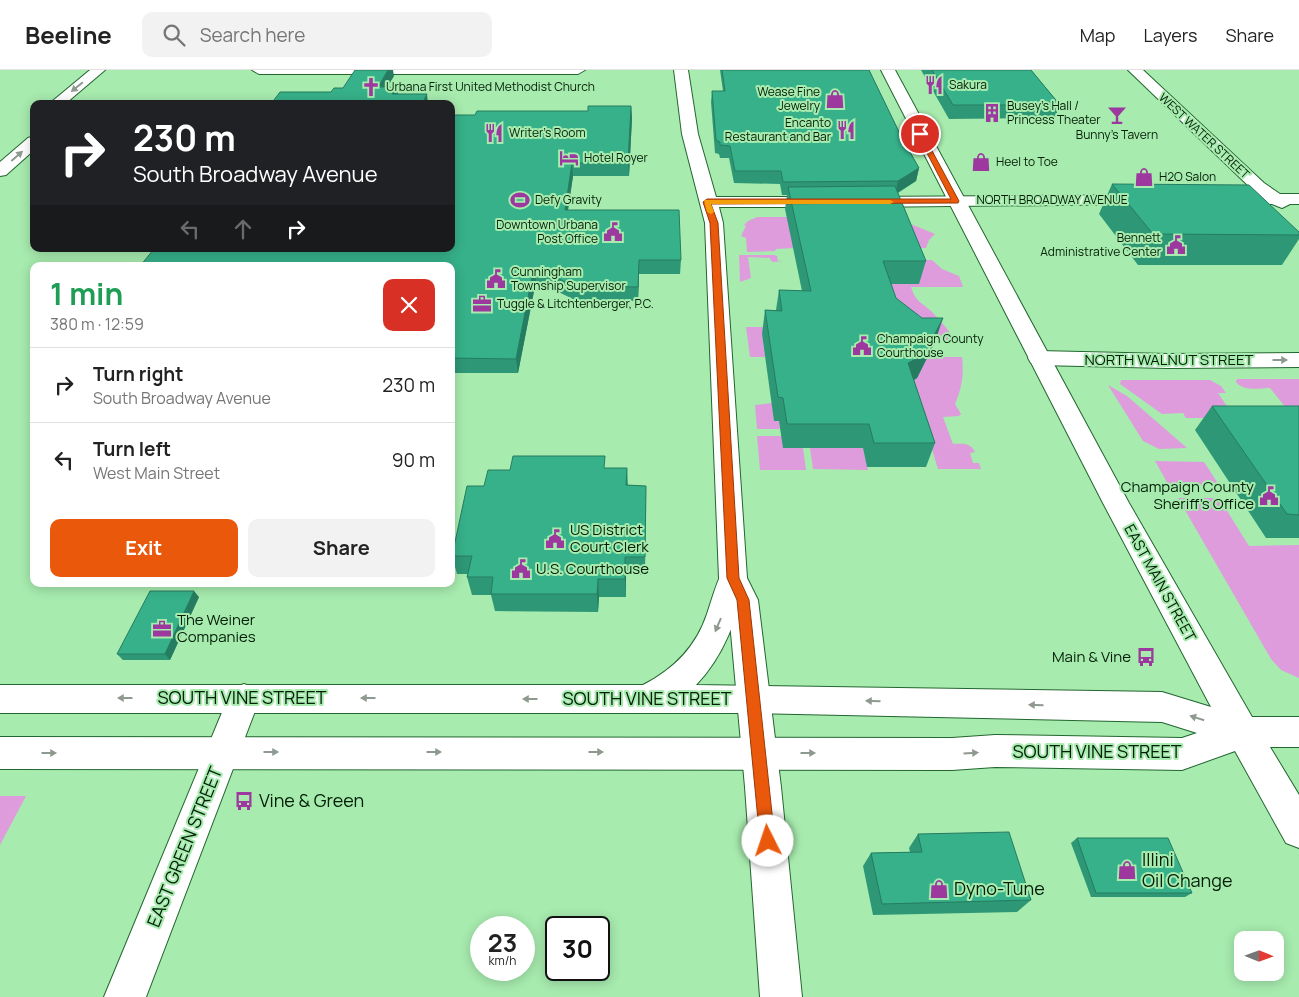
<!DOCTYPE html>
<meta charset="utf-8">
<style>
body{margin:0;font-family:Manrope,sans-serif;background:#f2f2f2;color:#222;height:100vh;display:flex;flex-direction:column;font-size:19px;white-space:nowrap}
*{box-sizing:border-box;margin:0}
p{font-size:16px;color:#767676}
.icon{flex:none;width:28px;height:28px;fill:none;stroke:currentColor;stroke-width:2;stroke-linecap:round;stroke-linejoin:round}
.map{position:relative;flex:1;overflow:hidden}
.side{position:absolute;left:30px;top:192px;width:425px;height:325px;display:flex;flex-direction:column;background:#fff;border-radius:10px;box-shadow:0 2px 12px #0003}
.side>*{flex:none}
.banner{position:absolute;left:30px;top:30px;width:425px;height:152px;border-radius:10px;box-shadow:0 2px 12px #0003;background:#202124;color:#fff;overflow:hidden}
.needle{width:32px;rotate:91deg}
.tools{position:absolute;left:1234px;top:861px;display:grid;gap:10px}
.tools a{display:grid;place-items:center;width:50px;height:50px;border-radius:10px;background:#fff;box-shadow:0 2px 12px #0003;font-size:25px}
.speed{position:absolute;left:470px;top:846px;display:flex;gap:10px;font-size:25px;font-weight:700;text-align:center}
.speed>*{display:grid;place-content:center;width:65px;height:65px;border-radius:50%;background:#fff;box-shadow:0 2px 12px #0003;line-height:1}
.speed small{font-size:12px;font-weight:400}
.speed .limit{border:2px solid #111;border-radius:8px;background:#fff;color:#111}
.pin{position:absolute;display:grid;place-items:center;width:42px;height:42px;color:#fff;margin:-21px;border:2px solid #fff;border-radius:50%;box-shadow:0 1px 5px #0007}
.me{position:absolute;width:55px;margin:-28px;rotate:356deg;stroke-linejoin:round;filter:drop-shadow(0 0 4px #0008)}
.turn{display:flex;align-items:center;gap:18px;height:105px;padding:0 20px;font-size:22px}
.turn .icon{width:65px;height:65px;stroke-width:2.5}
.turn b{display:block;font-size:35px;line-height:42px}
.lanes{display:flex;align-items:center;height:48px;padding:0 20px;background:#0003;justify-content:center;gap:25px;direction:ltr}
.lanes .off{opacity:.35}
.round{display:grid;place-items:center;flex:none;width:52px;height:52px;border-radius:10px;background:#f2f2f2}
.summary{display:flex;align-items:center;justify-content:space-between;height:85px;padding:0 20px}
h1{font-size:30px;font-weight:700;line-height:38px;color:#1e9e55}
.primary-button{display:flex;gap:10px;margin-top:auto;padding:10px 20px}
.primary-button a{flex:1;height:58px;border-radius:10px;background:#ea580c;color:#fff;font-size:20px;font-weight:700;line-height:58px;text-align:center}
.primary-button a+a{background:#f2f2f2;color:#222}
ul{padding:0;list-style:none}
li{display:flex;align-items:center;gap:15px;height:75px;padding:0 20px;border-top:1px solid #e0e0e0}
li div{flex:1}
li b{display:block;font-size:19px}
li em{font-style:normal}
header{display:flex;align-items:center;gap:30px;box-sizing:border-box;height:70px;padding:0 25px;background:#fff;border-bottom:1px solid #e0e0e0}
header strong{font-size:24px}
nav{display:flex;gap:28px;margin-inline-start:auto;font-size:18px}
.search{width:350px;height:45px;background:#f2f2f2;display:flex;align-items:center;gap:12px;box-sizing:border-box;padding:0 18px;border-radius:10px;color:#767676;font-size:19px}
.map>svg:first-child{display:block}
.green{fill:#de9cdd}
.lines{fill:none;stroke-linecap:round;stroke-linejoin:round}
.minor-casing{stroke:#236630;stroke-width:2}
.major-casing{stroke:#236630;stroke-width:2}
.minor{fill:#fff;fill-rule:evenodd}
.major{fill:#fff;fill-rule:evenodd}
.wall{fill:#2e9876}
.shaded-wall{fill:#267c60}
.building{fill:#36b189;stroke:#267c60}
.oneway{fill:#8e998f}
.route{fill:#ea580c;stroke:#983908}
.slow{fill:#f59e0b}
.labels{text-anchor:middle;stroke-width:4;stroke-linejoin:round;paint-order:stroke}
.far-poi-label{font-size:12px;fill:#031d07;stroke:#a7ebae;text-anchor:start}
.far-street-label{font-size:12px;fill:#031d07;stroke:#a7ebae}
.street-label{font-size:15px;fill:#031d07;stroke:#a7ebae}
.poi-label{font-size:15px;fill:#031d07;stroke:#a7ebae;text-anchor:start}
.near-street-label{font-size:18px;fill:#031d07;stroke:#a7ebae}
.near-poi-label{font-size:18px;fill:#031d07;stroke:#a7ebae;text-anchor:start}
</style>
<header>
<strong>Beeline</strong>
<div class="search"><svg class="icon" aria-label="search" viewBox="0 0 24 24"><circle cx="10" cy="10" r="6"/><path d="M15 15l6 6"/></svg>Search here</div>
<nav><a>Map</a><a>Layers</a><a>Share</a></nav>
</header>
<div class="map">
<svg width="1299" height="927" viewBox="0 0 1299 927">
<rect width="100%" height="100%" fill="#a7ebae"/>
<path class="green" d="M757,147H806L793,178L776,179L775,181L747,182L746,168L741,166L746,156L744,155L748,151Z
M906,152L935,164L929,170L926,178H905Z
M739,185H774L777,186L778,191H783L774,192L771,191L770,188L748,187L751,208L740,212Z
M910,190H932L942,199L959,206L963,217H911C916,232 920,231 931,241C940,250 949,260 956,272L915,271L868,214Z
M746,257H765L762,264L765,287H750Z
M923,287H962C964,304 962,318 955,334L961,344L959,346L943,347L953,374C962,374 970,372 975,382L970,383L973,393H979L981,399H938L931,376L901,317Z
M1237,309H1299V354L1270,318C1259,318 1244,322 1236,312Z
M1121,310H1210L1221,316L1226,323H1218L1243,360L1211,348H1186L1183,343L1162,344L1120,314Z
M1108,315L1127,326L1187,378L1159,379L1143,371Z
M772,333L774,351H779L780,359H757L755,335Z
M757,366H781L803,378L806,400H760Z
M810,378H863L868,400L813,399Z
M1155,391L1204,392L1219,415L1168,414Z
M1178,428H1219L1249,476L1299,475V608L1281,600L1271,589Z
M0,726H26L0,775Z"/>
<g class="lines">
<g class="minor-casing">
<path id="minor" d="M90,0H105L65,34H49Z
M252,0H585L578,4H259Z
M674,0H688L698,64L716,127H823L829,128L832,132L829,136L823,137H719L723,153L747,508L758,530L781,717L802,927H760L745,717L728,530L719,508L705,153L682,64Z
M1128,0H1143L1264,113L1280,124H1299V134H1290L1282,138L1272,134L1222,133L1219,129L1222,125L1257,124Z
M34,66V80L6,105L0,106V92L28,68Z
M1143,125L1149,126L1152,130L1149,134L863,137L857,136L854,132L857,128L863,127Z
M1039,281L1168,284L1299,283V297L1168,298L1039,295L1031,293L1028,288L1031,283Z
M244,614L255,618L260,628L146,927H104L228,628L233,618Z"/>
</g>
<g class="major-casing">
<path id="major" d="M881,0H895L1129,433L1252,647H1299V677H1270L1299,725V778L1286,773L1235,681L1182,700L995,697L952,700L0,699V667L952,668L995,665L1182,668L1197,663L1162,652L754,643H0V615H643C674,599 696,577 707,544C712,529 716,514 723,500L733,497L743,500L747,508C737,547 725,585 696,615L1162,622L1211,637L1103,433Z"/>
</g>
<use href="#minor" class="minor"/>
<use href="#major" class="major"/>
</g>
<path class="wall" d="M720,0H869L902,68L919,98L916,111L898,123L926,191L919,214H891L896,228L935,272L917,308L914,310L935,373L926,397H867L863,378H783L779,351H774L762,264L765,240H776L779,220L802,221L785,139L787,125H782L780,114L734,113L729,88H720L719,84L715,83L711,32L712,21H723Z
M921,0H1031L1060,35L1055,48L949,49Z
M631,36L632,48L629,106H573L568,140L681,190L680,204H639L638,231L575,230L536,211L518,303H451V196L475,45L588,41Z
M1112,114L1299,165V169L1282,195H1138L1099,144Z
M1212,336H1299V468H1266L1195,360Z
M627,398L628,415L646,416L645,505H626V527H599L598,542L495,541L491,525H472L467,507L468,504H457L452,486L484,416L510,400Z
M199,527L170,590H123L117,584Z
M918,764L1031,830L1017,842L873,845L863,796L871,783L910,782L909,778Z
M1077,768L1192,823L1185,827H1091L1071,773Z"/>
<path class="shaded-wall" d="M388,0H393L394,6L381,29L378,17Z
M397,17L399,29L392,24Z
M427,24L428,34H422Z
M631,36L632,48L629,106L628,93Z
M572,93L573,106L566,153L565,140Z
M919,98L916,111L895,124L898,111Z
M639,190V204L638,231V217Z
M534,197L536,211L518,303L516,289Z
M943,248L935,272L917,308L901,317L908,293Z
M625,487L626,505V527L625,509Z
M598,509L599,527L598,542L597,524Z
M194,521L199,527L170,590L165,584Z"/>
<path class="building" d="M355,0H388L378,17H397L392,24H427L422,34H271L280,22H331L334,18H343Z
M722,0H869L902,68L919,98L898,111L783,112L781,101H735L730,76L720,75V72L716,70L712,21H725Z
M932,0H1031L1060,35H953Z
M588,36H631L628,93H572L565,140H679L681,190H639L638,217L574,216L534,197L516,289L451,288V196H140L154,179H451V45H475L477,41H588Z
M1112,114L1249,115L1299,162V165L1153,164Z
M895,116L926,191H883L896,228L922,248H943L924,285L908,293L935,373H874L869,354H787L783,328L778,327L765,240L782,241L779,220L811,221L788,117Z
M1212,336H1299V445L1287,444Z
M513,386H605L604,398H627L626,415L646,416L645,487H625V509H598L597,524H491L493,507H467L472,486H452L467,416H484L488,400H510Z
M150,521H194L165,584H117Z
M1009,762L1031,830L882,834L871,783L922,782L918,764Z
M1077,768H1168L1192,823H1096Z"/>
<defs><path id="oneway-solid" d="M-6-.8H1V-3.2L6.5 0L1 3.2V.8H-6Z" transform="scale(1.25)"/></defs>
<g class="oneway">
<use href="#oneway-solid" transform="translate(77 17) rotate(141)"/>
<use href="#oneway-solid" transform="translate(17 86) rotate(-41)"/>
<use href="#oneway-solid" transform="translate(1280 290)"/>
<use href="#oneway-solid" transform="translate(718 555) rotate(113)"/>
<use href="#oneway-solid" transform="translate(125 628) rotate(180)"/>
<use href="#oneway-solid" transform="translate(368 628) rotate(-180)"/>
<use href="#oneway-solid" transform="translate(530 629) rotate(-180)"/>
<use href="#oneway-solid" transform="translate(873 631) rotate(-179)"/>
<use href="#oneway-solid" transform="translate(1036 635) rotate(-179)"/>
<use href="#oneway-solid" transform="translate(1197 648) rotate(-163)"/>
<use href="#oneway-solid" transform="translate(271 682)"/>
<use href="#oneway-solid" transform="translate(434 682)"/>
<use href="#oneway-solid" transform="translate(596 682)"/>
<use href="#oneway-solid" transform="translate(49 683)"/>
<use href="#oneway-solid" transform="translate(808 683)"/>
<use href="#oneway-solid" transform="translate(971 683) rotate(-3)"/>
</g>
<path class="route" d="M920,62L923,64L959,131L958,133L711,134L718,153L739,508L749,530L775,771L773,776L768,778L762,776L760,771L737,530L727,508L710,153L703,132L707,129H951L917,64Z"/>
<path class="slow" d="M704,130H890L894,132L890,134H711L714,142L711,144L707,142Z"/>
<defs>
<g id="restaurant-bare" transform="scale(1.5)"><path d="M-5-6h1v4h1v-4h1v4h1v-4h1v5L-1.5 .5V6h-2V.5L-5-1ZM5-6V6H3V1.5H1.5Q1.5-4 5-6Z" fill="#9c389e" stroke="#a7ebae" stroke-width="2.5" paint-order="stroke"/></g>
<g id="church-bare" transform="scale(1.5)"><path d="M-1.2-6h2.4v3.5h3.3v2.4h-3.3V6h-2.4V-.1h-3.3v-2.4h3.3Z" fill="#9c389e" stroke="#a7ebae" stroke-width="2.5" paint-order="stroke"/></g>
<g id="shop-bare" transform="scale(1.5)"><path d="M-5-2.5h2.3a2.7 3.5 0 0 1 5.4 0H5L5.5 6h-11ZM-1.5-2.5h3a1.5 2.3 0 0 0-3 0Z" fill="#9c389e" stroke="#a7ebae" stroke-width="2.5" paint-order="stroke"/></g>
<g id="building-bare" transform="scale(1.5)"><path d="M-4-6H4V6H1V3H-1V6H-4ZM-2.5-4.3h1.7v1.8h-1.7ZM.8-4.3h1.7v1.8H.8ZM-2.5-1h1.7V.8h-1.7ZM.8-1h1.7V.8H.8Z" fill="#9c389e" stroke="#a7ebae" stroke-width="2.5" paint-order="stroke"/></g>
<g id="bar-bare" transform="scale(1.5)"><path d="M-6-5H6L.8 .8V4.5H3.5V6h-7V4.5H-.8V.8Z" fill="#9c389e" stroke="#a7ebae" stroke-width="2.5" paint-order="stroke"/></g>
<g id="hotel-bare" transform="scale(1.5)"><path d="M-6-4.5h1.5V1H6V5H4.5V3h-9V5H-6ZM-4 0a1.8 1.8 0 1 1 3.6 0ZM.5 0V-2.5h3Q6-2.5 6 0Z" fill="#9c389e" stroke="#a7ebae" stroke-width="2.5" paint-order="stroke"/></g>
<g id="stadium-bare" transform="scale(1.5)"><path d="M0-5a6.5 5 0 1 0 0 10a6.5 5 0 1 0 0-10ZM-3.5-1.8h7v3.6h-7Z" fill="#9c389e" stroke="#a7ebae" stroke-width="2.5" paint-order="stroke"/></g>
<g id="civic-bare" transform="scale(1.5)"><path d="M-.6-6.5H3V-4.5H.6V-3L4-1V1h2V6H-6V1h2V-1L-.6-3ZM-1.2 2.5V6h2.4V2.5Z" fill="#9c389e" stroke="#a7ebae" stroke-width="2.5" paint-order="stroke"/></g>
<g id="office-bare" transform="scale(1.5)"><path d="M-6-3h4V-5.5h4V-3h4V5H-6ZM-1-4.5V-3h2v-1.5ZM-6 0V1H6V0Z" fill="#9c389e" stroke="#a7ebae" stroke-width="2.5" paint-order="stroke"/></g>
<g id="bus-bare" transform="scale(1.5)"><path d="M-5-6H5V4H4V6H2V4H-2V6H-4V4H-5ZM-3.5-4V0h7V-4ZM-3.5 1.2v1.5H-2V1.2ZM2 1.2v1.5H3.5V1.2Z" fill="#9c389e" stroke="#a7ebae" stroke-width="2.5" paint-order="stroke"/></g>
</defs>
<g fill-rule="evenodd">
<use href="#restaurant-bare" x="934" y="15"/>
<use href="#church-bare" x="371" y="17"/>
<use href="#shop-bare" x="835" y="29"/>
<use href="#building-bare" x="992" y="43"/>
<use href="#bar-bare" x="1117" y="45"/>
<use href="#restaurant-bare" x="846" y="60"/>
<use href="#restaurant-bare" x="494" y="63"/>
<use href="#hotel-bare" x="569" y="88"/>
<use href="#shop-bare" x="981" y="92"/>
<use href="#shop-bare" x="1144" y="107"/>
<use href="#stadium-bare" x="520" y="130"/>
<use href="#civic-bare" x="613" y="162"/>
<use href="#civic-bare" x="1176" y="175"/>
<use href="#civic-bare" x="496" y="209"/>
<use href="#office-bare" x="482" y="234"/>
<use href="#civic-bare" x="862" y="276"/>
<use href="#civic-bare" x="1269" y="426"/>
<use href="#civic-bare" x="555" y="469"/>
<use href="#civic-bare" x="521" y="499"/>
<use href="#office-bare" x="162" y="559"/>
<use href="#bus-bare" x="1146" y="587"/>
<use href="#bus-bare" x="244" y="731"/>
<use href="#shop-bare" x="1127" y="800"/>
<use href="#shop-bare" x="939" y="819"/>
</g>
<g class="labels">
<g class="far-poi-label">
<text x="949" y="19">Sakura</text>
<text x="386" y="21">Urbana First United Methodist Church</text>
<text x="820" y="26" text-anchor="end">Wease Fine<tspan x="820" dy="14">Jewelry</tspan></text>
<text x="1007" y="40">Busey's Hall /<tspan x="1007" dy="14">Princess Theater</tspan></text>
<text x="831" y="57" text-anchor="end">Encanto<tspan x="831" dy="14">Restaurant and Bar</tspan></text>
<text x="509" y="67">Writer's Room</text>
<text x="1117" y="69" text-anchor="middle">Bunny's Tavern</text>
<text x="584" y="92">Hotel Royer</text>
<text x="996" y="96">Heel to Toe</text>
<text x="1159" y="111">H2O Salon</text>
<text x="535" y="134">Defy Gravity</text>
<text x="598" y="159" text-anchor="end">Downtown Urbana<tspan x="598" dy="14">Post Office</tspan></text>
<text x="1161" y="172" text-anchor="end">Bennett<tspan x="1161" dy="14">Administrative Center</tspan></text>
<text x="511" y="206">Cunningham<tspan x="511" dy="14">Township Supervisor</tspan></text>
<text x="497" y="238">Tuggle &amp; Litchtenberger, P.C.</text>
<text x="877" y="273">Champaign County<tspan x="877" dy="14">Courthouse</tspan></text>
</g>
<g class="far-street-label">
<text transform="translate(1204 66) rotate(43)" y="4">WEST WATER STREET</text>
<text x="1052" y="134">NORTH BROADWAY AVENUE</text>
</g>
<g class="street-label">
<text x="1169" y="295">NORTH WALNUT STREET</text>
<text transform="translate(1160 513) rotate(61)" y="5">EAST MAIN STREET</text>
</g>
<g class="poi-label">
<text x="1254" y="422" text-anchor="end">Champaign County<tspan x="1254" dy="17">Sheriff's Office</tspan></text>
<text x="570" y="465">US District<tspan x="570" dy="17">Court Clerk</tspan></text>
<text x="536" y="504">U.S. Courthouse</text>
<text x="177" y="555">The Weiner<tspan x="177" dy="17">Companies</tspan></text>
<text x="1131" y="592" text-anchor="end">Main &amp; Vine</text>
</g>
<g class="near-street-label">
<text x="242" y="634">SOUTH VINE STREET</text>
<text x="647" y="635">SOUTH VINE STREET</text>
<text x="1097" y="688">SOUTH VINE STREET</text>
<text transform="translate(185 777) rotate(-68)" y="6">EAST GREEN STREET</text>
</g>
<g class="near-poi-label">
<text x="259" y="737">Vine &amp; Green</text>
<text x="1142" y="796">Illini<tspan x="1142" dy="21">Oil Change</tspan></text>
<text x="954" y="825">Dyno-Tune</text>
</g>
</g>
</svg>
<div class="tools">
<a><svg class="needle" viewBox="-14 -14 28 28"><path d="M0-13l5 13h-10z" fill="#e53935"/><path d="M0 13l5-13h-10z" fill="#767676"/></svg></a>
</div>
<div class="speed"><div>23<small>km/h</small></div><div class="limit">30</div></div>
<div class="pin" style="left:920px;top:64px;background:#d93025"><svg class="icon" aria-label="arrive" viewBox="0 0 24 24"><path d="M6 21V4h12l-3 4 3 4H6"/></svg></div>
<svg class="me" style="left:768px;top:771px" viewBox="-20 -20 40 40"><circle r="19" fill="#fff"/><path d="M0-13L10 11 0 6-10 11z" fill="#ea580c"/></svg>
<div class="banner">
<div class="turn"><svg class="icon" aria-label="right" viewBox="0 0 24 24"><path d="M7 20v-9h11M14 6l5 5-5 5"/></svg><div><b>230 m</b>South Broadway Avenue</div></div>
<div class="lanes"><svg class="icon off" aria-label="left" viewBox="0 0 24 24"><path d="M17 20v-9H6M10 6l-5 5 5 5"/></svg><svg class="icon off" aria-label="ahead" viewBox="0 0 24 24"><path d="M12 20V5M6 11l6-6 6 6"/></svg><svg class="icon" aria-label="right" viewBox="0 0 24 24"><path d="M7 20v-9h11M14 6l5 5-5 5"/></svg></div>
</div>
<section class="side">
<div class="summary"><div><h1>1 min</h1><p>380 m · 12:59</p></div><a class="round" style="background:#d93025;color:#fff"><svg class="icon" aria-label="close" viewBox="0 0 24 24"><path d="M6 6l12 12M18 6L6 18"/></svg></a></div>
<ul>
<li><svg class="icon" aria-label="right" viewBox="0 0 24 24"><path d="M7 20v-9h11M14 6l5 5-5 5"/></svg><div><b>Turn right</b><p>South Broadway Avenue</p></div><em>230 m</em></li>
<li><svg class="icon" aria-label="left" viewBox="0 0 24 24"><path d="M17 20v-9H6M10 6l-5 5 5 5"/></svg><div><b>Turn left</b><p>West Main Street</p></div><em>90 m</em></li>
</ul>
<div class="primary-button"><a>Exit</a><a>Share</a></div>
</section>
</div>
